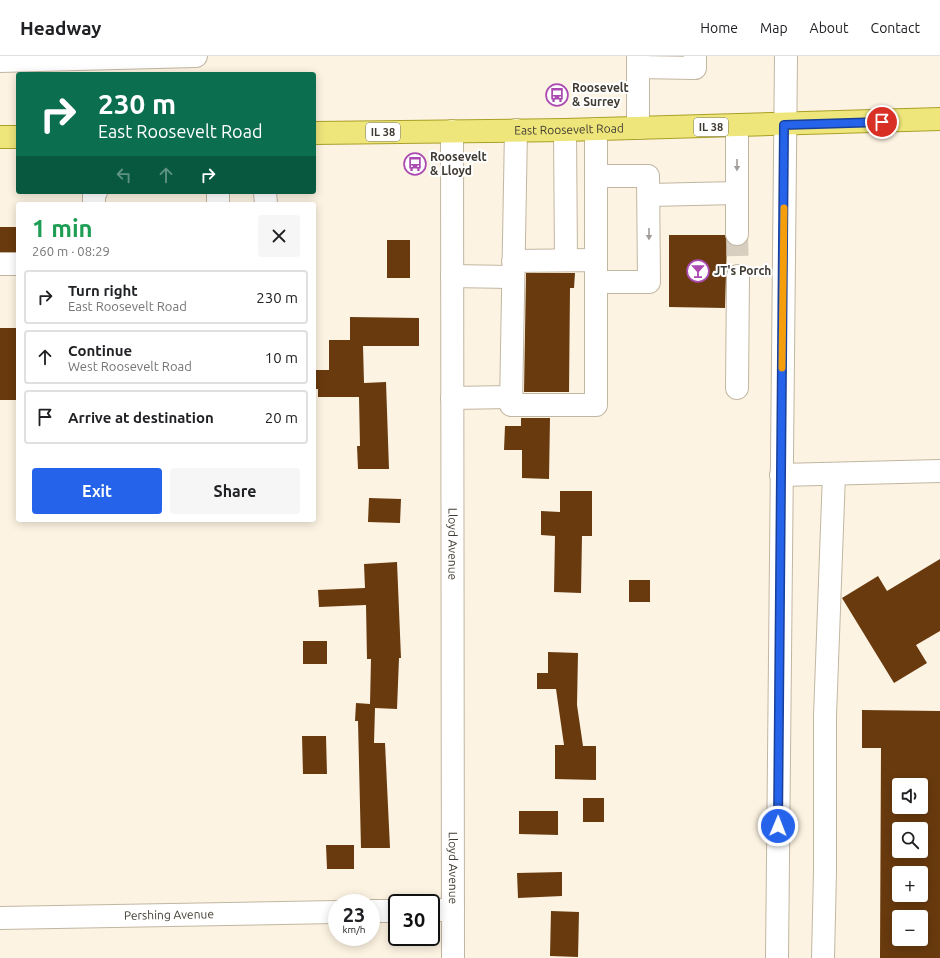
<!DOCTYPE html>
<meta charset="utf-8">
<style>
body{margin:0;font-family:Ubuntu,sans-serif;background:#f6f6f6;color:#202124;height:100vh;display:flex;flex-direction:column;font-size:15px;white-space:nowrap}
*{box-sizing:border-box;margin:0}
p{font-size:13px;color:#757577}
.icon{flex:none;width:22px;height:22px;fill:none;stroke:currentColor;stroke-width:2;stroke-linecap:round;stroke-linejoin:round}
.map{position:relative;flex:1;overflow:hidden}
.panel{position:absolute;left:16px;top:146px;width:300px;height:320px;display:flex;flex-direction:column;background:#fff;border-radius:4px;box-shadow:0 2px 10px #0003}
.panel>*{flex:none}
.banner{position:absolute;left:16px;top:16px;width:300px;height:122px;border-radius:4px;box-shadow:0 2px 10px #0003;background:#0b6e4f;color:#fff;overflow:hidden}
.controls{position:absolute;left:892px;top:722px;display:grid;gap:8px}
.controls a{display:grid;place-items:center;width:36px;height:36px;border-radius:4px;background:#fff;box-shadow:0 2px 10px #0003;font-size:20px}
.speed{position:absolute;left:328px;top:838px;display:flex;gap:8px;font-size:20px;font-weight:700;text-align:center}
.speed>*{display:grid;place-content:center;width:52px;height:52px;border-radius:50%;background:#fff;box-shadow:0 2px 10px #0003;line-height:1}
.speed small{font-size:10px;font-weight:400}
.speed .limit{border:2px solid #111;border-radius:6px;background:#fff;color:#111}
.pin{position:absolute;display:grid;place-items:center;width:34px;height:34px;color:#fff;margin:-17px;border:2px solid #fff;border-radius:50%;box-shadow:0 1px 4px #0007}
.me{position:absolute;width:44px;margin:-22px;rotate:1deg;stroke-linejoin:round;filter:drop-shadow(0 0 3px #0008)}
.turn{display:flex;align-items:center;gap:14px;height:84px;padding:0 16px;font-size:18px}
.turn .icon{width:52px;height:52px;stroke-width:2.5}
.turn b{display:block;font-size:28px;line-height:34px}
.lanes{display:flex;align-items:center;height:38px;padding:0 16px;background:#0003;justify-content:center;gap:20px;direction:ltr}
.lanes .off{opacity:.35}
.round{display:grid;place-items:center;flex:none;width:42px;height:42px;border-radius:4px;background:#f6f6f6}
.head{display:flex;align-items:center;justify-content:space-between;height:68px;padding:0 16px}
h1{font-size:24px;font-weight:700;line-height:30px;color:#1e9e55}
.button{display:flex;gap:8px;margin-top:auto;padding:8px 16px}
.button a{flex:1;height:46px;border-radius:4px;background:#2563eb;color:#fff;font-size:16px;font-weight:700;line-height:46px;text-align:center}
.button a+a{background:#f6f6f6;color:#202124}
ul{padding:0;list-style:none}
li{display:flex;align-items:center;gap:12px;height:54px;margin:0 8px 6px;padding:0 8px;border:2px solid #e0e0e0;border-radius:4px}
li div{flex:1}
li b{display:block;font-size:15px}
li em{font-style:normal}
header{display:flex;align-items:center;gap:24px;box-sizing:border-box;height:56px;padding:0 20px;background:#fff;border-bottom:1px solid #e0e0e0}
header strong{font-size:19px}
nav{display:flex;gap:22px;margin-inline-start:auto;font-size:14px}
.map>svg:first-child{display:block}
.building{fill:#693a0e;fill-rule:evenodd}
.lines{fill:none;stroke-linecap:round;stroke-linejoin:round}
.minor-tunnel{stroke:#d7cebf;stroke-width:22;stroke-dasharray:22 11;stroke-linecap:butt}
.minor-casing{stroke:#c2b6a2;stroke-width:24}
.major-casing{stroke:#aaa028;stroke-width:24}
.minor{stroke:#fff;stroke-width:22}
.major{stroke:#eee67b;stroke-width:22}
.oneway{fill:#a09d98}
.route-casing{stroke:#184099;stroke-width:10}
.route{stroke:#2563eb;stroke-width:7}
.slow{stroke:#f59e0b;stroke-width:7}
.labels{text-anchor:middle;stroke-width:4;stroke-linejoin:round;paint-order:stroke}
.shield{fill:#fff;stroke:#797670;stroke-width:1}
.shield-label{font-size:11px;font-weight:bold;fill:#403b32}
.poi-label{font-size:12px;font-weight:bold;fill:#403b32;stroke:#fff;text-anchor:start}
.street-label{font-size:12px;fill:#403b32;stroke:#fff}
</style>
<header>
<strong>Headway</strong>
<nav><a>Home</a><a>Map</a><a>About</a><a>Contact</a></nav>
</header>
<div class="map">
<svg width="940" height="902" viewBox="0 0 940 902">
<rect width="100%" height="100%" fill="#fdf3e2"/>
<path class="building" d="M0,171H18V196H0Z
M669,179H725L727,185L725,252L669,251Z
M387,184H410V222H387Z
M526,217H575L574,232H570L569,336H524Z
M350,261L419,262V290H363L364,327L386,326L389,413H358L357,390H360L359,341H318V333H314V314H329V284H350Z
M0,272H18V344H0Z
M521,362H550L549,423L522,422V394H504L505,370H521Z
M560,435H592V480H582L581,537L554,536L555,480L541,479V455L560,456Z
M369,442L401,443L400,467L368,466Z
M940,503V575L916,589L927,607L894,627L842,542L878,520L887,535Z
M397,506L401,602H399L397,653L375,652L374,687H385L390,792H361L358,665H355L356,647L370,648L371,603H367L366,549L319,551L318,534L365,532L364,508Z
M629,524H650V546H629Z
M303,585H327V608H303Z
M548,596L578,597L577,649L583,690H596V724L555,723V689H564L556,633H537V617H548Z
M862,654L940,655V902H880L881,692H862ZM899,729H921V751H899ZM899,773H921V795H899ZM899,817H921V839H899ZM899,861H921V883H899Z
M302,680H326L327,718H303Z
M583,742H604V766H583Z
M519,755H558V779L519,778Z
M326,789H354V813H327Z
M562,816V840L518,842L517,817Z
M551,855L579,856L578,901L550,900Z"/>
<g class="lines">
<path class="minor-tunnel" d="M737,178L738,220"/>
<g class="minor-casing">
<g id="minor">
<path d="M0,5L196,0"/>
<path d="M638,11L695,12V0"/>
<path d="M737,70V178"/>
<path d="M638,72V0"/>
<path d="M596,73V204"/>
<path d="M565,74L566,204"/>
<path id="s1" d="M452,75L453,902"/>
<path d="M596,120H648L649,226H596"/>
<path d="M218,136V148"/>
<path d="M265,136L266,148"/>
<path d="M649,139L737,137"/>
<path d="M94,148V139L96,136"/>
<path d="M513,205L596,204V349H511L516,74"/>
<path d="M0,208H18"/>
<path d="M452,220L513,221"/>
<path d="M737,332L738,220"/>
<path d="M452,342L512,341"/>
<path d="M781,419L940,415"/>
<path d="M431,854H453"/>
<path d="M371,855H397"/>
<path id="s2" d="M0,862L337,856"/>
<path d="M777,902L786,0"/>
<path d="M823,902L825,815V660L834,418"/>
</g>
</g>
<g class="major-casing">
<g id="major">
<path id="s3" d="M314,77L565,74L940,63"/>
<path d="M0,81H18"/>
</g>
</g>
<use href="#minor" class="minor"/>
<use href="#major" class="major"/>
</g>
<defs><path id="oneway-solid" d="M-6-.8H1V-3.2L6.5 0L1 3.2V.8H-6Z"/></defs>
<g class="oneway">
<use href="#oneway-solid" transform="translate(737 109) rotate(90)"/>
<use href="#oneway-solid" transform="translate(649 178) rotate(90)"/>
</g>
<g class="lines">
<g class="route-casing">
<path id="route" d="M778,770L784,69L882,66"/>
</g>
<use href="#route" class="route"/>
<path class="slow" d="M782,312L784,152"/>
</g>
<defs>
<g id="bus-ring" transform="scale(1.15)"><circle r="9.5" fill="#fff" stroke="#ab4ab1" stroke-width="1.5"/><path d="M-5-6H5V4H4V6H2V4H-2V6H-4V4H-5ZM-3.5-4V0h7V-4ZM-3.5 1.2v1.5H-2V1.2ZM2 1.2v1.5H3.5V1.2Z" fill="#ab4ab1"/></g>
<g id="bar-ring" transform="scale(1.15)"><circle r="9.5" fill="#fff" stroke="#ab4ab1" stroke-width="1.5"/><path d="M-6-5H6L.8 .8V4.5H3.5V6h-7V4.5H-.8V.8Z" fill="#ab4ab1"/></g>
</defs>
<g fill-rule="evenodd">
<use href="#bus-ring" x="557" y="39"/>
<use href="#bus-ring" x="415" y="108"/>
<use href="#bar-ring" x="698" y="215"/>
</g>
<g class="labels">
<g class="shield">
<rect x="694" y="62" width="34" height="18" rx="3"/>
<rect x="366" y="67" width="34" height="18" rx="3"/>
</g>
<g class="shield-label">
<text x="711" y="75">IL 38</text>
<text x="383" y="80">IL 38</text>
</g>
<g class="poi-label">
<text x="572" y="36">Roosevelt<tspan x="572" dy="14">&amp; Surrey</tspan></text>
<text x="430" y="105">Roosevelt<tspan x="430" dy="14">&amp; Lloyd</tspan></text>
<text x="714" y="219">JT's Porch</text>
</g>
<g class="street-label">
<text dy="4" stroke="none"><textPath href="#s3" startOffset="255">East Roosevelt Road</textPath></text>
<text dy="4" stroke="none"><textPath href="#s1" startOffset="413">Lloyd Avenue</textPath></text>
<text dy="4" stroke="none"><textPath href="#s1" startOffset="737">Lloyd Avenue</textPath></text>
<text dy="4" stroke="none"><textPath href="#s2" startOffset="169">Pershing Avenue</textPath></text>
</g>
</g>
</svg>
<div class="controls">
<a><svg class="icon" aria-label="sound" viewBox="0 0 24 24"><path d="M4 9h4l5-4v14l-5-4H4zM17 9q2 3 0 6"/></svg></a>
<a><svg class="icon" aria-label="search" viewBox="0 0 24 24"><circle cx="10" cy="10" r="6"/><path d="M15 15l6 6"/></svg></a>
<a>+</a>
<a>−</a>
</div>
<div class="speed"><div>23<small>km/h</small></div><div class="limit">30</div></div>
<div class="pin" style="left:882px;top:66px;background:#d93025"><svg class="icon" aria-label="arrive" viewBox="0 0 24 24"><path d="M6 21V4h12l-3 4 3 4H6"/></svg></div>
<svg class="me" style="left:778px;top:770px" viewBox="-20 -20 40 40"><circle r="17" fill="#2563eb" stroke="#fff" stroke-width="3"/><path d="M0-11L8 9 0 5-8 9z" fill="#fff"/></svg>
<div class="banner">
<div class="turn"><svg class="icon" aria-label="right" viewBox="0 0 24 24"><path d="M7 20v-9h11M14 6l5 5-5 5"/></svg><div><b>230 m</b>East Roosevelt Road</div></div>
<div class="lanes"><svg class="icon off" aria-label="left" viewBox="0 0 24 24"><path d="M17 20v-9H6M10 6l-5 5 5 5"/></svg><svg class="icon off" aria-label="ahead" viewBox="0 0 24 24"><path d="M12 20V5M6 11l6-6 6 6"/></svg><svg class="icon" aria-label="right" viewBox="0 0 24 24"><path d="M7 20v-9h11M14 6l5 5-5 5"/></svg></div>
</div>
<section class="panel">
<div class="head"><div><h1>1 min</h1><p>260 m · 08:29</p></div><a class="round"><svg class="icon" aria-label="close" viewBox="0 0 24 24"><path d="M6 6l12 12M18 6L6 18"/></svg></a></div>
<ul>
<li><svg class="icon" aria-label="right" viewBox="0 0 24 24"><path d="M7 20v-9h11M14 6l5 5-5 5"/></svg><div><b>Turn right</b><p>East Roosevelt Road</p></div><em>230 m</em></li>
<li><svg class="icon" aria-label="ahead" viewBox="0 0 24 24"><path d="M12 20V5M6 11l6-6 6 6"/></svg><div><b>Continue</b><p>West Roosevelt Road</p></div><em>10 m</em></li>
<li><svg class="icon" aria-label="arrive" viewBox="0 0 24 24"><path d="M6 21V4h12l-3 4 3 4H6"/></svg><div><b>Arrive at destination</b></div><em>20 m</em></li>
</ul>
<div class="button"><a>Exit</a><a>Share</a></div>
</section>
</div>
